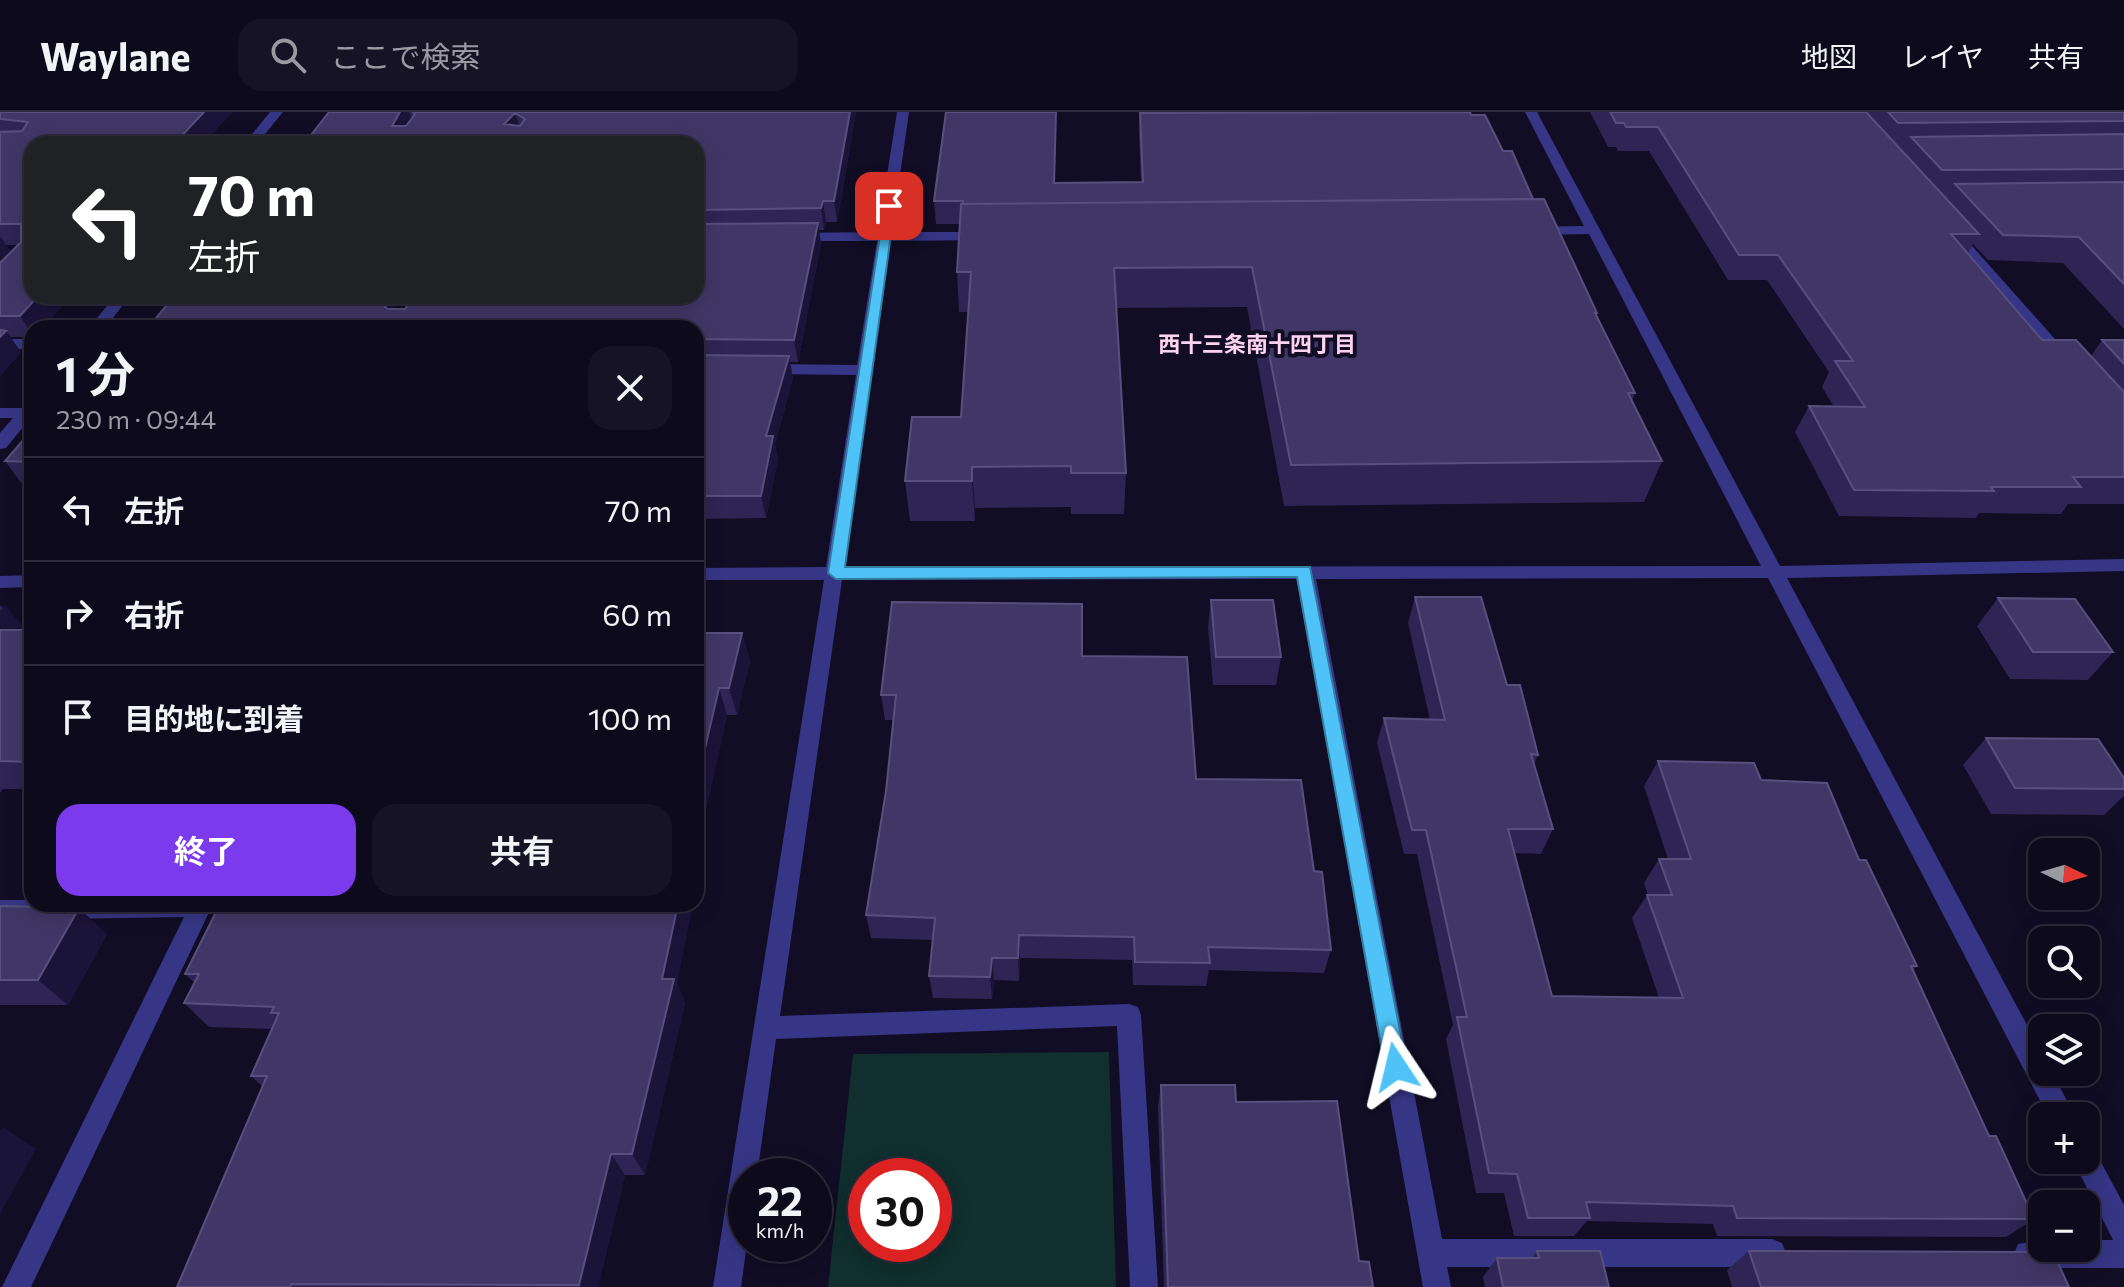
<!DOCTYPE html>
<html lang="ja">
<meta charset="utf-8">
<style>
body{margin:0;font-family:Commissioner,"Noto Sans JP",sans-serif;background:#161325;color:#f1f3f6;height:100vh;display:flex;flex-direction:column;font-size:30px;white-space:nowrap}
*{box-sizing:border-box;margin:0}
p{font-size:26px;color:#9a9aa3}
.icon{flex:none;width:44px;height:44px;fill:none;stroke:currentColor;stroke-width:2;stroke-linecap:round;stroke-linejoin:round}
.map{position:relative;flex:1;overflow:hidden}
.panel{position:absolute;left:24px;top:208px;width:680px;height:592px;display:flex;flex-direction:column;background:#0d0a1c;border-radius:24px;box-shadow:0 4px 20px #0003,0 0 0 2px #2d2b3b}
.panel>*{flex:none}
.guide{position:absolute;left:24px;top:24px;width:680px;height:168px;border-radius:24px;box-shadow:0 4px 20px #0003,0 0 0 2px #2d2b3b;background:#202124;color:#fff;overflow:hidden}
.needle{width:52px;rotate:95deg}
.fabs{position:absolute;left:2028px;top:726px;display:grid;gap:16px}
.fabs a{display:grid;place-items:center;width:72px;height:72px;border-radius:16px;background:#0d0a1c;box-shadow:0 4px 20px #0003,0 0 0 2px #2d2b3b;font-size:40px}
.speed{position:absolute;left:728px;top:1046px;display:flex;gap:16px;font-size:40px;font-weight:700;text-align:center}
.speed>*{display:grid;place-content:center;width:104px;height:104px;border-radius:50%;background:#0d0a1c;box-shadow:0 4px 20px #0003,0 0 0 2px #2d2b3b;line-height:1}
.speed small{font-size:20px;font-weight:400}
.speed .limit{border:12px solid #d22;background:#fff;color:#111}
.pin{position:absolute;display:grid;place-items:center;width:68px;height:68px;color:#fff;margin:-34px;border-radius:16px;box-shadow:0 4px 12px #0006}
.me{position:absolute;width:88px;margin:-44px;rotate:350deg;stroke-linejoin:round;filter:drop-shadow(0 0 6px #0008)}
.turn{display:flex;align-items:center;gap:28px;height:168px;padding:0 32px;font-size:36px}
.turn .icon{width:104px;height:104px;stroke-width:2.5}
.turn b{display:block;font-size:56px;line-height:68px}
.round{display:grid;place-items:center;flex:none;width:84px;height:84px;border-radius:24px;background:#161325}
.summary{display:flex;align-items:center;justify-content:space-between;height:136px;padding:0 32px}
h1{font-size:48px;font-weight:700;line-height:60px}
.action{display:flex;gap:16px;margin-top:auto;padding:16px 32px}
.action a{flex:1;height:92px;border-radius:24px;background:#7c3aed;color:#fff;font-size:32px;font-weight:700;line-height:92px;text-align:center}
.action a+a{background:#161325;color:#f1f3f6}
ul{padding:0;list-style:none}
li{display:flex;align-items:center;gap:24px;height:104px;padding:0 32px;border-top:2px solid #2d2b3b}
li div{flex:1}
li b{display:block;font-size:30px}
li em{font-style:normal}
header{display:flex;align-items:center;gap:48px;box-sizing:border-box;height:112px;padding:0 40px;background:#0d0a1c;border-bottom:2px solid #2d2b3b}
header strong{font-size:38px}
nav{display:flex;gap:44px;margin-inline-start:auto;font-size:28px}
.search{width:560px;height:72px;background:#161325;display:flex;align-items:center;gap:20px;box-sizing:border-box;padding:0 28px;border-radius:24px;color:#9a9aa3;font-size:30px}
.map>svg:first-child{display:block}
.green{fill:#102f2e;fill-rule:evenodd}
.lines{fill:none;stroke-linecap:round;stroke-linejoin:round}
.minor{fill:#373686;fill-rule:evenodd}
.wall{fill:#2e2554;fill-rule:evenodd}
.shaded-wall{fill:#1b1439}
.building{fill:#403766;stroke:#57507e;stroke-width:2;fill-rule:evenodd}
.route{fill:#4fc3f7;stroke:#337fa1;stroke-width:2}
.labels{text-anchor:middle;stroke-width:8;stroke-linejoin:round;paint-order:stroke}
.far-neighbourhood-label{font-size:22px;font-weight:bold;fill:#ffd3f0;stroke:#110d25}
</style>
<header>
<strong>Waylane</strong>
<div class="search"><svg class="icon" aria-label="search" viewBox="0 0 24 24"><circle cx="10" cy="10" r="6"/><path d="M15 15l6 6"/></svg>ここで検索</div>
<nav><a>地図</a><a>レイヤ</a><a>共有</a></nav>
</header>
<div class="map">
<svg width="2124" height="1175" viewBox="0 0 2124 1175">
<rect width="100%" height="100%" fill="#110d25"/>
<path class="green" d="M1109,940L1116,1175H828L853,942ZM934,1064V1132H866V1064Z"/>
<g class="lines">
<path class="minor" d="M270,0H283L257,32H244Z
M897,0H909L892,120H984L991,124L984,128L891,129L844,455L1761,454L1589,122L1532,123L1525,119L1532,115L1584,114L1525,0H1537L1780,454L2124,447V459L1787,466L2042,941V960H2052L2075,1004H2048L1768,466L1316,467L1442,1127H1772L1782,1131L1786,1141L1782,1151L1772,1155H1447L1451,1175H1423L1297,467L842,468L780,904L1129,892L1138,895L1141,903L1158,1175H1130L1117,914L776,927L757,1064H746L747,1132L741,1175H713L824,468H696V456L826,455L856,263L764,262L756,257L764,252L857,253L877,129H792L785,125L792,121L878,120Z
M1951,115L1956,116L2071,245V251H2061L1946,122V116Z
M115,184H130L105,216H89Z
M0,227H32V237H0Z
M32,289V304L6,336L0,337V321L13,306H0V296H22Z
M32,463V475L0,476V464Z
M0,788H32V792H213L31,1175H2L184,805L0,808Z
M2086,1035L2095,1039L2124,1093V1156H2028L2018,1152L2014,1142L2018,1132L2042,1128V1136H2086V1128H2113L2073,1048H2086Z"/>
</g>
<path class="wall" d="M0,0H232L203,32H32L57,190L61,196L32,216V225H10L21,240L0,264ZM6,133H18L11,140Z
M329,0H856L837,110H826L824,118H819L821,132L798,250H790L793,266L775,332L778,347L766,406L696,407V334L698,329L696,328V216L396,197L696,184V32Z
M1056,0L1055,71L1141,70L1139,23L1140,1L1470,0L1503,39L1533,87L1597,201L1596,204L1635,281L1632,289L1662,349L1644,390L1284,394L1247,195L1117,196L1126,361L1124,402H1071V395L975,396V409H910L905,369L961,305L969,200H959L957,160L960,112H936L934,89Z
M1590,0H2124V217L2063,151L1988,148L1973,132L1968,141L2042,228L2091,244L2102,228H2124V392H2068L2061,402L1979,401L1976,406L1839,404L1795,320L1809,294L1834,295L1822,275L1829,260L1767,168H1728L1649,39H1618L1616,35H1608Z
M32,318V372H22L5,349Z
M1415,485L1507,573L1538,643L1534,652L1553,717L1541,742L1514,741L1552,884L1659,886L1632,806L1647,783H1648L1644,771L1659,747H1668L1644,674L1658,649L1761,668L1859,748L1917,854L1913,858L1989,1024L2034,1107L2006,1125L1717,1124L1713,1112L1587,1109L1574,1124H1514L1504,1081H1476L1446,927L1453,913L1417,742H1404L1377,631L1384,606L1430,608L1408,511Z
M1998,486L2113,540L2088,568L2010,567L1977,514Z
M1211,488L1281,545L1276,573H1213L1208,515Z
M0,493L27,518H32V677H3L0,681Z
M696,521H742L750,549L737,603H727L696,742Z
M1082,544L1196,667L1314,759L1331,838L1324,861L1209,858L1206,874L1133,873L1132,848L1020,846L1019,869L994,868L992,887L933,886L929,864L933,828L871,826L866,803L886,679L893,608H885L881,583Z
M1986,626L2124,666V684L2104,703L1991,702L1963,653Z
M0,794L107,822L68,893H0Z
M185,862L677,872L685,891L645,1063H625L598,1175H177L262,974L251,964L272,917L209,915L184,891L195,871Z
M1161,973L1236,990L1359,1149L1373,1175H1164L1158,995Z
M1537,1139L1609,1175H1485L1483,1165L1497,1146H1532Z
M1749,1139L2069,1175H1732L1727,1158Z"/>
<path class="shaded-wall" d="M204,0H232L203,32H174Z
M400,0H409L416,16L392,14Z
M850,0H856L837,110L834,89Z
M515,1L522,21L504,12Z
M823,89L826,110L824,118L821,96Z
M818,111L821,132L798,250L794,228Z
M1,125L15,146L0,163V126Z
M38,184H63L57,190L61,196L42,216H32V222L20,204Z
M391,185L400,207L385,195Z
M6,219L21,240L0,264V225Z
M789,244L793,266L775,332L778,347L766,406L761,384L766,324Z
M972,355L975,396V409L972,369Z
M5,493L29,521L0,533V499Z
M742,521L750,549L737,603L729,576Z
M719,576L727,603L696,742V675Z
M678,792H693L677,872L685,891L645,1063L632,1042L662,867Z
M79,796L107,822L68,893L38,868Z
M1019,823L1020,846L1019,869L1018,846Z
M992,846L994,868L992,887L990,865Z
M3,1015L36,1037L0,1102V1020Z
M611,1042L625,1063L598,1175H581L579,1173Z"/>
<path class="building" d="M0,0H204L174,32H32V184H38L20,204H0V151L21,130V112H0V20L22,19L28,10L0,7Z
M329,0H400L392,14H406L415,2L413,0H850L834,89H823L821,96L696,98V32H304ZM515,1L525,7L520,14L504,12Z
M946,0H1056L1054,71L1143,70L1140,1L1470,0L1471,3H1485L1503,39H1512L1533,87L963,92V89H934Z
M1610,0H1866L1979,122H1951L2042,228H2076L2124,280V365H2073L2081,375H1991L1994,379L1854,378L1809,294L1865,295L1835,249H1853L1778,143H1739L1658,15H1626L1624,11H1616Z
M1888,0H2124V9L1898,11Z
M2124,22V57L1942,58L1911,25Z
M2124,70V172L2079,125L2003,123L1955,72Z
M1544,87L1597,201H1595L1635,281H1628L1662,349L1291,353L1252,155L1114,156L1126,361H1071V354L972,355V369H905L912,305H961L971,160H957L961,92Z
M818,111L794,228L696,227V216H148L174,184L391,185L385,195L388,197H405L414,184H696V112Z
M0,218L6,219L0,225Z
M2102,228H2124V252Z
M696,243L789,244L766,324H773L761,384H696V334L703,310L696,308Z
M32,318V350L5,349Z
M1415,485H1481L1507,573H1520L1538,643L1531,642L1553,717H1508L1552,884L1683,886L1647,783H1672L1659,747H1691L1658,649L1754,651L1761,668L1827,671L1859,748H1866L1917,854H1911L1989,1024H1996L2034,1107L1737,1106L1733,1094L1586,1090L1590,1106H1528L1517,1062L1489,1061L1457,905H1467L1426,718H1412L1384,606L1445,608Z
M1998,486L2075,487L2113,540H2033Z
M1211,488H1273L1281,545H1216Z
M892,490L1082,492V544L1187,545L1196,667L1301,668L1314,759L1322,760L1331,838L1208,835L1210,851L1135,850L1134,825L1019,823L1018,846H992L990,865L929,864L935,806L866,803L886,679L896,583H881Z
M0,518H32V650L0,649Z
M696,521H742L729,576H719L696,675Z
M1986,626L2098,627L2124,666V677L2015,676Z
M220,792H678L662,867H674L632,1042H611L579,1173L291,1172L290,1175H177L267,964H251L279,901H271L274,895L184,891L199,862H185Z
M0,794L79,796L38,868H0Z
M1161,973H1235L1236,990L1337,989L1359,1149L1369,1150L1373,1175H1168Z
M1537,1139H1600L1609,1175H1503L1497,1146H1539Z
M1749,1139L2053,1140L2069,1175H1761Z"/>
<path class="route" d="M885,91L895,94L845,455H1310L1407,955L1404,962L1396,965L1388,962L1385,955L1297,465L836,467L828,461Z"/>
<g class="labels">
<g class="far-neighbourhood-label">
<text x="1257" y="240">西十三条南十四丁目</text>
</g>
</g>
</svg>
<div class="fabs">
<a><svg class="needle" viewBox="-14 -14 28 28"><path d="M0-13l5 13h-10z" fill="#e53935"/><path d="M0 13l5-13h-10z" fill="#9a9aa3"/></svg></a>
<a><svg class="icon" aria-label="search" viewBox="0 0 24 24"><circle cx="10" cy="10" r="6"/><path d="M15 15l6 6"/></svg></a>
<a><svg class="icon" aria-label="layers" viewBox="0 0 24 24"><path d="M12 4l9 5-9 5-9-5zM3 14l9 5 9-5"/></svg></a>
<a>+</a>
<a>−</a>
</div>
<div class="speed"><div>22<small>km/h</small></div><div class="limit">30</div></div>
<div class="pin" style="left:889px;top:94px;background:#d93025"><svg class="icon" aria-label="arrive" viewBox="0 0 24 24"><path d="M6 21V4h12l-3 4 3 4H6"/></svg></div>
<svg class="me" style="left:1396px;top:955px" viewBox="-20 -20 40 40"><path d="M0-17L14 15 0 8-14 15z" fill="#4fc3f7" stroke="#fff" stroke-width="4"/></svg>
<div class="guide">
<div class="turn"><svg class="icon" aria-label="left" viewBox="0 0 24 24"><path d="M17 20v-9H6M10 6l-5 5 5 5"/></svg><div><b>70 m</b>左折</div></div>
</div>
<section class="panel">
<div class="summary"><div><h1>1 分</h1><p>230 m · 09:44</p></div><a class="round"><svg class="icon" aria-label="close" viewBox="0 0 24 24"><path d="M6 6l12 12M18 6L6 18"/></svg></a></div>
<ul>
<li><svg class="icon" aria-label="left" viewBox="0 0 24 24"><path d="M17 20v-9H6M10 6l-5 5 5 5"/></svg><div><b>左折</b></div><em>70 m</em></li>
<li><svg class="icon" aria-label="right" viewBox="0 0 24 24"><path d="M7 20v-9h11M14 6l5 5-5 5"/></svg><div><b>右折</b></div><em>60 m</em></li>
<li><svg class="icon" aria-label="arrive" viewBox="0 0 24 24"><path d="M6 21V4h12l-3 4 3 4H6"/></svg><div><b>目的地に到着</b></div><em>100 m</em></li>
</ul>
<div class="action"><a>終了</a><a>共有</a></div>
</section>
</div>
